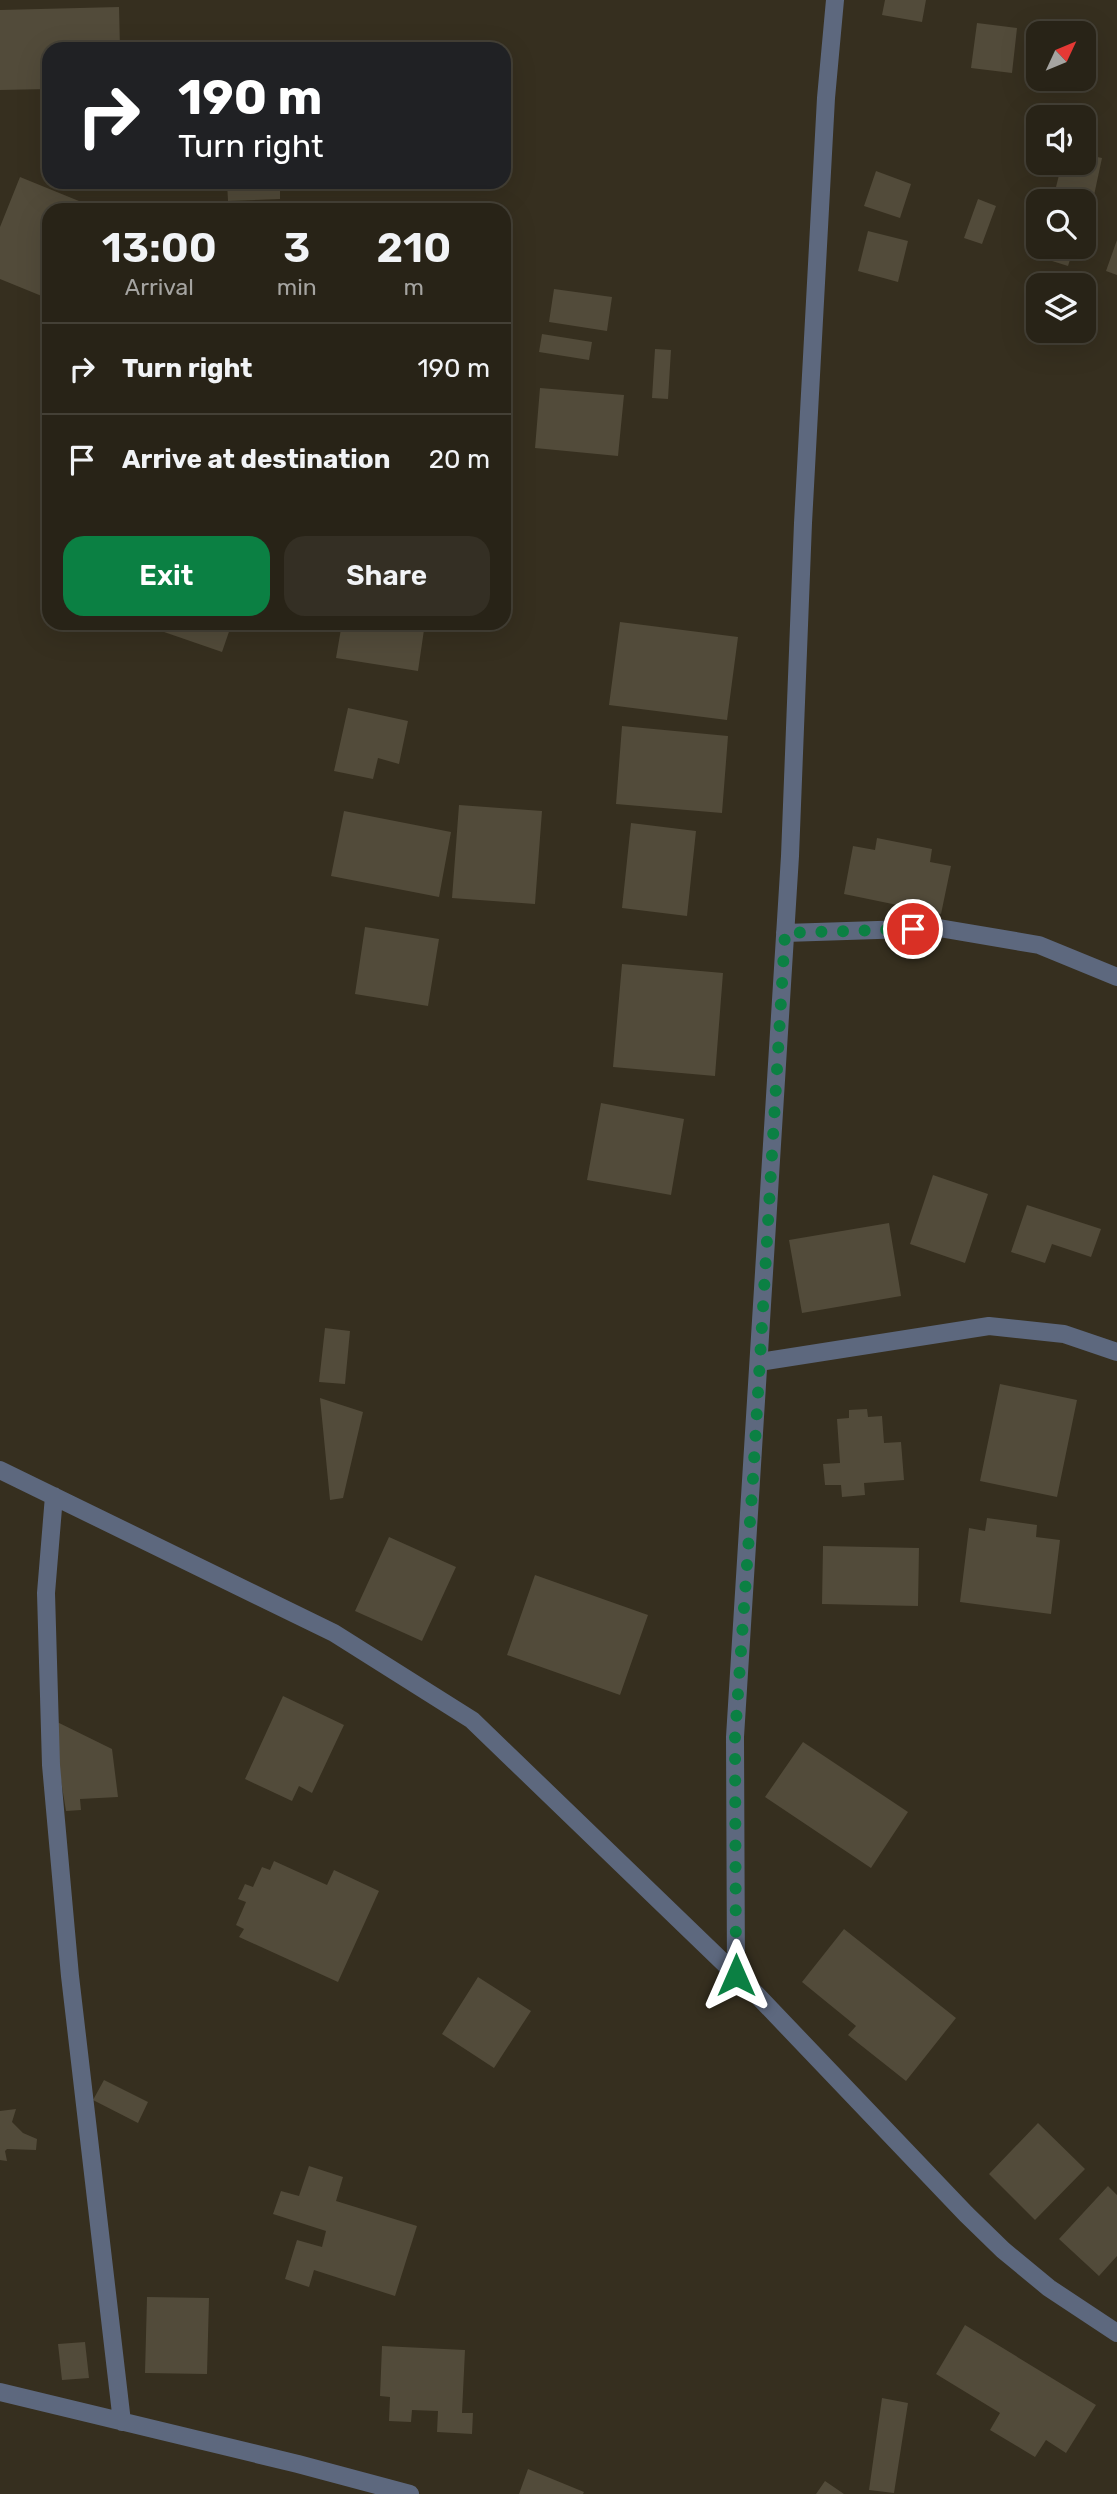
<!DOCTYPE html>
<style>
body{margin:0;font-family:Rubik,sans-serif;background:#342f24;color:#f1f3f6;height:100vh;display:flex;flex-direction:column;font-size:26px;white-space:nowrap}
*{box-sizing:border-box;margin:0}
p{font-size:23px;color:#a5a4a1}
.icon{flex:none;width:38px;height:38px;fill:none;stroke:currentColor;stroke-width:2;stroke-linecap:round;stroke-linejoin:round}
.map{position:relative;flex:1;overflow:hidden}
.panel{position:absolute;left:42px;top:203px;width:469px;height:427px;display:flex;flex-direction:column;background:#282317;border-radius:21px;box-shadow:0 7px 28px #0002,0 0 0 2px #444036}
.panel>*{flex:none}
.guide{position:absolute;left:42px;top:42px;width:469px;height:147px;border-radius:21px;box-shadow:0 7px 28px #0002,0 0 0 2px #444036;background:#202124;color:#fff;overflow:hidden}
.needle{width:46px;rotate:46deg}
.buttons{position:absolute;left:1026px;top:21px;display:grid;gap:14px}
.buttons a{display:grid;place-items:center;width:70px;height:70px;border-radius:14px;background:#282317;box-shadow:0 7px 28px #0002,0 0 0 2px #444036;font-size:35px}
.pin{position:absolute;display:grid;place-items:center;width:60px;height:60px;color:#fff;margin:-30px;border:4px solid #fff;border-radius:50%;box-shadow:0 2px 7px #0007}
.me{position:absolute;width:77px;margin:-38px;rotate:0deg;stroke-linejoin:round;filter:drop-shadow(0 0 5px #0008)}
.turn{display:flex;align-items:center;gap:24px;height:147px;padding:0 21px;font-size:32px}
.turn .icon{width:91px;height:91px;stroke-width:2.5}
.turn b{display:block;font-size:49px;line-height:60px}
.eta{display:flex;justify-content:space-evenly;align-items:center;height:119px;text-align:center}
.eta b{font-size:42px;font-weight:600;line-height:49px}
.button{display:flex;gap:14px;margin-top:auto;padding:14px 21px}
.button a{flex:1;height:80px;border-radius:21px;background:#0b8043;color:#fff;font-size:28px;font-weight:600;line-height:80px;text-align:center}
.button a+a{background:#342f24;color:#f1f3f6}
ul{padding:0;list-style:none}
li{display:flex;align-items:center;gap:21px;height:91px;padding:0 21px;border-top:2px solid #444036}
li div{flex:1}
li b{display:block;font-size:26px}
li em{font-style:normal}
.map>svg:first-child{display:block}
.building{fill:#524b3a}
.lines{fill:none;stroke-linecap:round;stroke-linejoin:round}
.street{stroke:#5d687e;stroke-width:18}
.route{stroke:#0b8043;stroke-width:12;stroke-dasharray:0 21.6}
</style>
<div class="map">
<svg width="1117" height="2494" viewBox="0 0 1117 2494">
<rect width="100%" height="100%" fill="#362f1f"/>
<path class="building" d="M885,0H926L922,22L882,15Z
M119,7L120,49H49V89L0,90V10Z
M977,23L1017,28L1012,73L971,68Z
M1032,42L1038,43V67L1027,64Z
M1083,154L1102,158L1093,200L1055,191L1062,163H1083Z
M876,171L911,184L900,218L864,206Z
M20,177L101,210H49V299L0,279V227Z
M227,182H280V199L228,201Z
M978,199L996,206L982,244L964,238Z
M868,231L908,241L898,282L858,271Z
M1037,240L1038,247H1074L1068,266L1033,255Z
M1117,240V275L1106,271Z
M554,289L612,297L607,331L549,322Z
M542,334L592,342L589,360L539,352Z
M655,349L671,350L668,399L652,398Z
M540,388L624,395L618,456L535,448Z
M620,622L738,637L727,720L609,705Z
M138,623H232L222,652Z
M342,623H425L418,671L336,658Z
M348,708L408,721L399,764L378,758L373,779L334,771Z
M622,726L728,736L722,813L616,804Z
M459,805L542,811L535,904L452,898Z
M344,811L451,832L439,897L331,876Z
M631,823L696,831L687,916L622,908Z
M877,838L932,849L930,862L951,866L941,914L844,894L853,846L875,850Z
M365,927L439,939L428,1006L355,994Z
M622,964L723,973L715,1076L613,1067Z
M601,1103L684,1119L671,1195L587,1180Z
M933,1175L988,1194L965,1263L910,1244Z
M1027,1205L1101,1229L1091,1257L1052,1244L1045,1263L1011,1252Z
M889,1223L901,1296L802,1313L789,1240Z
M325,1328L350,1331L345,1384L319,1382Z
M1000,1384L1077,1400L1057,1497L980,1481Z
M320,1398L363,1412L343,1498L330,1500Z
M867,1409L868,1417L882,1416L884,1443L901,1442L904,1480L864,1483L865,1495L842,1497L841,1485H825L823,1464L840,1463L837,1419L849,1418V1410Z
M987,1518L1037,1525L1036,1537L1060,1540L1051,1614L960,1602L969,1528L985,1531Z
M389,1537L456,1567L422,1641L355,1611Z
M823,1546L919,1548L918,1606L822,1604Z
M535,1575L648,1615L620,1695L507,1655Z
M283,1696L344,1725L312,1793L299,1786L292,1801L245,1779Z
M51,1719L112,1749L118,1797L80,1799L81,1810L66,1811Z
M803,1742L908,1812L871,1868L765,1797Z
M274,1861L327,1885L334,1870L379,1891L338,1982L239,1937L244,1929L236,1925L246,1902L238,1899L245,1884L253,1887L262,1867L270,1870Z
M844,1929L956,2018L906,2081L848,2035L856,2026L802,1982Z
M478,1977L531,2011L494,2068L442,2034Z
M104,2080L148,2102L138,2123L93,2100Z
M16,2109L12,2122L23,2133L37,2139L36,2150L7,2149L5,2151L7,2161L0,2160V2111Z
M1038,2123L1085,2169L1035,2220L989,2174Z
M309,2166L343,2177L336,2201L417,2226L395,2296L314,2270L309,2287L285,2279L297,2240L322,2247L326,2231L273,2214L281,2191L299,2196Z
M1108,2186L1117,2195V2256L1099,2276L1059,2239Z
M147,2297L209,2298L207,2374L145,2373Z
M965,2325L1096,2405L1066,2453L1046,2440L1035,2457L990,2430L1000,2413L936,2374Z
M85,2342L89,2378L62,2380L58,2344Z
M382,2346L465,2350L462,2413H473L472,2434L437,2432L438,2411L412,2410L411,2422L389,2421L390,2397L380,2396Z
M882,2398L908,2403L894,2493L869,2490Z
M528,2469L584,2492L583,2494H519Z
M825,2481L844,2494H816Z"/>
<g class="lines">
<path class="street" d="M785,933L939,928L1039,945L1117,977
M759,1362L989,1326L1064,1334L1117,1352
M0,1470L334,1633L472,1720L756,1994L966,2214L1003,2250L1049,2288L1117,2333
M54,1496L46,1593L51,1765L70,1976L122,2422
M736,1975L735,1737L790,856L803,523L826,98L835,0
M0,2392L298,2464L410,2494"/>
</g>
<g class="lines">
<path class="route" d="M736,1975L735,1737L753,1478L785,933L913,929"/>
</g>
</svg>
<div class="buttons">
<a><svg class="needle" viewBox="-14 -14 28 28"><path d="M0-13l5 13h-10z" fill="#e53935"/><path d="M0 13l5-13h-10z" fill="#a5a4a1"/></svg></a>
<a><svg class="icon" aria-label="sound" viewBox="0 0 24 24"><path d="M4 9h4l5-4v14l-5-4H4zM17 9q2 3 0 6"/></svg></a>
<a><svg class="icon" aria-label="search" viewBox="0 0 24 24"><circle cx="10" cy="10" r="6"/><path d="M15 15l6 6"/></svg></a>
<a><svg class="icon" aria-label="layers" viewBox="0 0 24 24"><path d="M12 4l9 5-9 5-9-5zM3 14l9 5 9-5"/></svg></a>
</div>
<div class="pin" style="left:913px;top:929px;background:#d93025"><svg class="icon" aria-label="arrive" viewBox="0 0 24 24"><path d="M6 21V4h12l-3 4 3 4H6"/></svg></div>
<svg class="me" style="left:736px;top:1975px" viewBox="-20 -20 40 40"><path d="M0-17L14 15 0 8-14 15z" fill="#0b8043" stroke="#fff" stroke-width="4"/></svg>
<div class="guide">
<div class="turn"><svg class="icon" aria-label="right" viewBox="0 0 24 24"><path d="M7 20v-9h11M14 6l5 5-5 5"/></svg><div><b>190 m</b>Turn right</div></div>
</div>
<section class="panel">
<div class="eta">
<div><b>13:00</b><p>Arrival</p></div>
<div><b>3</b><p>min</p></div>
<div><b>210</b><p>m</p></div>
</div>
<ul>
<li><svg class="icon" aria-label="right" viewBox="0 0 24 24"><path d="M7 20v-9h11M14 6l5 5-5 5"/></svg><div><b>Turn right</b></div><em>190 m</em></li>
<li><svg class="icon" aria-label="arrive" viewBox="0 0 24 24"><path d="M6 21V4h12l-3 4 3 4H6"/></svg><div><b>Arrive at destination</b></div><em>20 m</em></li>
</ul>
<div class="button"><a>Exit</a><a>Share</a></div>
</section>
</div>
